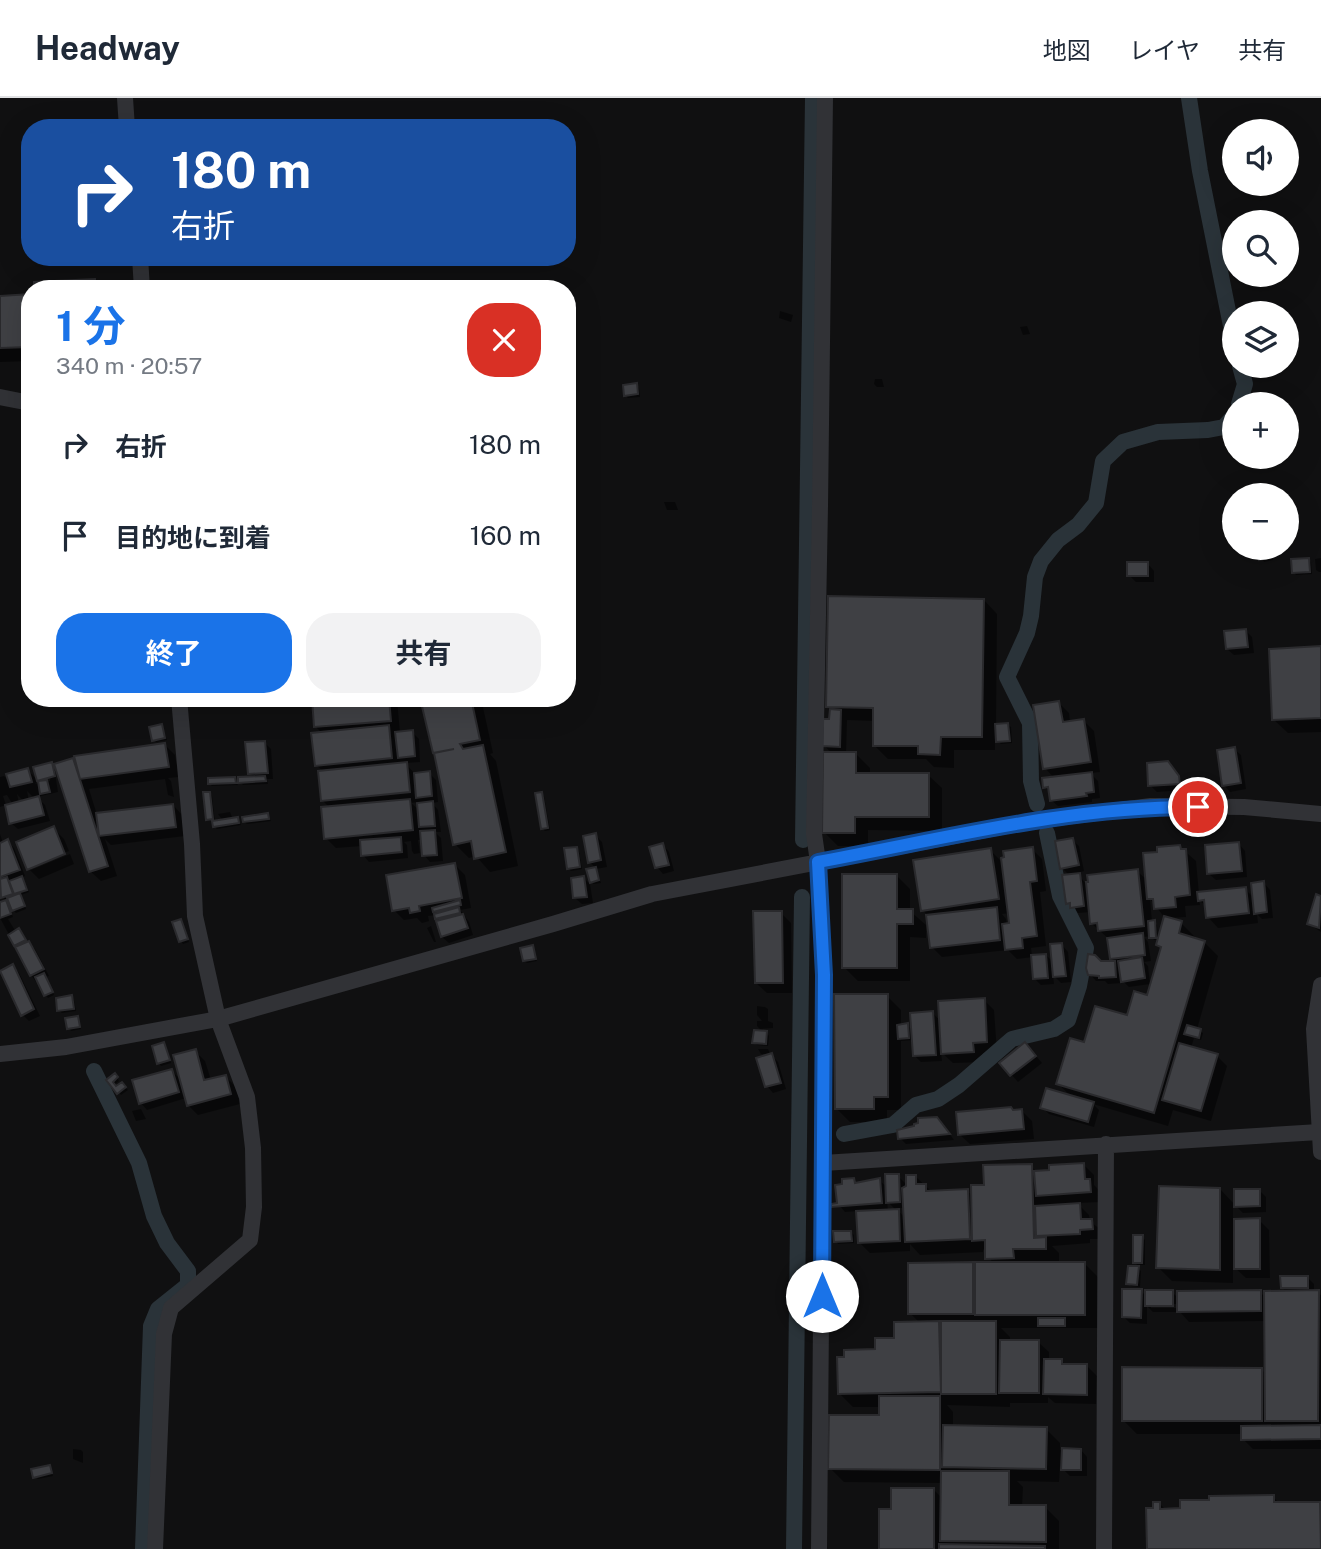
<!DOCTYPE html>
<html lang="ja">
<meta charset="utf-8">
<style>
body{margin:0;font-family:"Public Sans","Noto Sans JP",sans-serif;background:#f2f2f3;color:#1f2937;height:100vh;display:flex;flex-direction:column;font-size:26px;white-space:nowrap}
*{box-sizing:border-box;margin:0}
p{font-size:23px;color:#747a83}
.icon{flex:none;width:38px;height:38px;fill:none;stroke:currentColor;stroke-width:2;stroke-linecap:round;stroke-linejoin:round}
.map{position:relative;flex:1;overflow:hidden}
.drawer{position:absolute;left:21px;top:182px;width:555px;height:427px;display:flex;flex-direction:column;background:#fff;border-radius:28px;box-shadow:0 7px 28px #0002}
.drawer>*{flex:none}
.guide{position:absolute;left:21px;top:21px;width:555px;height:147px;border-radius:28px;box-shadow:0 7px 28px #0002;background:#1a4fa0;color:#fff;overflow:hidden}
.controls{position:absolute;left:1222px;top:21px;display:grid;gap:14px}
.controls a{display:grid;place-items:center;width:77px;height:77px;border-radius:50%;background:#fff;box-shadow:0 7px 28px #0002;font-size:35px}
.pin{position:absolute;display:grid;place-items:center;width:60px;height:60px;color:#fff;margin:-30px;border:4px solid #fff;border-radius:50%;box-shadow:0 2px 7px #0007}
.me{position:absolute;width:77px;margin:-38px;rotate:0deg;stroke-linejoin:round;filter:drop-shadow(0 0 5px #0008)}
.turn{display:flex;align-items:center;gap:24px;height:147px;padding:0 35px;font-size:32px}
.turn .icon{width:91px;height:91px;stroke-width:2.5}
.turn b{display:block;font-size:49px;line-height:60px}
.round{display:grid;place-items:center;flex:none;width:74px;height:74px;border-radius:28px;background:#f2f2f3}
.overview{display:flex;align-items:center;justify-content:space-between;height:119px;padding:0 35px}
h1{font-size:42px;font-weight:700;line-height:52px;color:#1a73e8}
.cta{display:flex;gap:14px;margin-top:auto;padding:14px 35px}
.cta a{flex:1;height:80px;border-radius:28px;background:#1a73e8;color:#fff;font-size:28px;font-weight:700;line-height:80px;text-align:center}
.cta a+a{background:#f2f2f3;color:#1f2937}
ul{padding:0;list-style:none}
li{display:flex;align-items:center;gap:21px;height:91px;padding:0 35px}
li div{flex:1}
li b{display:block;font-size:26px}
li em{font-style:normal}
header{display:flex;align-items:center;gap:42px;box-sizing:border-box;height:98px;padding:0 35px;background:#fff;border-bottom:2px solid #e0e1e3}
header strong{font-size:33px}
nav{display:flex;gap:38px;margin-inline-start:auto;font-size:24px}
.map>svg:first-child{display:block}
.shadow{fill:#0007;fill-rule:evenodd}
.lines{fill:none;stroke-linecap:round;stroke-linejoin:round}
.canal{stroke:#2a3339;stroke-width:16}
.building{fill:#3f4044;stroke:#2a2a2d;stroke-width:2}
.minor{stroke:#313236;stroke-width:16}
.route-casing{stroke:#114b97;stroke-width:18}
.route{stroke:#1a73e8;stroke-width:12}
</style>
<header>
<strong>Headway</strong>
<nav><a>地図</a><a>レイヤ</a><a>共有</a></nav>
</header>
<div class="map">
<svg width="1321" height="1451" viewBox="0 0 1321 1451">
<rect width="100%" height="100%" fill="#101011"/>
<path class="shadow" d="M95,183L102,190L114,191H36Z
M30,198V263L0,264V199Z
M780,213L793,217L791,224L779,220Z
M1027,228L1030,236L1023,237L1020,229Z
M875,281H882L884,289H877L874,286Z
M636,287L639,290L640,299L628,300L625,297Z
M664,404H675L678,412H667Z
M1258,450H1270L1273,462L1264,464Z
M1321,460V474H1319L1316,472L1315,461Z
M1308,461L1311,464L1312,476L1296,477L1294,474Z
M1148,466L1154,473V484H1136L1129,477Z
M984,502L997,516L996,627H1008L1011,629L1012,645L1001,646L995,640V652H954V670L934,669L926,661H888L874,647L875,623L847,622L846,656H856L870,670V677H928L942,690V733L868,732V748H838L824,734L832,656L824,647L831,623V612L828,608Z
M1246,533L1252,539L1254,555L1234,557L1227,551Z
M1321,550V634L1288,635L1274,622Z
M313,600L397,601L400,635L412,634L419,641L420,664L405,665L416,677L429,675L436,682L438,704L432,705L438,712L441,734H435L441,740L443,763L430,764L424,757L422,742H418L420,755L414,756L412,753L411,743L404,744L407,747L408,760L369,764L363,757L362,748L336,750L326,740L330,710L322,702L324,674L316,667L322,635L316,629ZM418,704L419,712L411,705Z
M422,600H481L493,655L490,656L496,663L518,768L490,774L476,758L469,760L455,746Z
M1059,605L1069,615L1070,624L1084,623L1094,633L1100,674L1090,675L1098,683L1100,700L1092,701V704L1058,708L1051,702V695L1045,689L1055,681L1045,670Z
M162,628L167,642L156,644L154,642Z
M264,644L271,651L273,681H267L268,686L243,687L240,684L254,680L250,676Z
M165,647L175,657L179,679L168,680L171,683L174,699L168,697L165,681L89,691L97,717L173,707L183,718L185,738L111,747L105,741L117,778L101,783L90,773L56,667L74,660Z
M1234,651L1241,657L1246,691L1230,694L1224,687Z
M1168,665L1185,687V692L1157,694L1150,687Z
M51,666L54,669L58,694L37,699L45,707L50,723L18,731L11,725L13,707L7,697L3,698L6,707L0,709V679L4,678L11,685L28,672L38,683L35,686L50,683ZM27,693L35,701L29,703ZM17,696L24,704L19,705Z
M235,681L238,687L212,688L209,685Z
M210,695L212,698L215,724L223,723L218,716L230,714L233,722L238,721L241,727L217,731L214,728L213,723L208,721Z
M541,696L544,698L550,732L545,733L542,730Z
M268,717L271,723L247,726L244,724Z
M53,730L64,741L69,753L31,768V772L70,756L74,766L39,781L29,771Z
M0,736L3,745L8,744L14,750L25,778L21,780L29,794L21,797L26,811L16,815L8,806L13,819L8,821L16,834L19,832L28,846L35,851L49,878L46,879L54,897L48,900L31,877L0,820V806L5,804L14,812L9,801L5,802L0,792Z
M595,737L602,744L607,769L596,771L601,785L594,786L591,784L596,770L589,764Z
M1072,742L1079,748L1084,773L1077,775L1086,786L1137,773L1148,783L1159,755L1180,749L1196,763L1199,796L1245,791L1254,800L1264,785L1270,792L1273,820L1262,821L1257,816L1258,825L1218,830L1208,819L1207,809L1199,802L1200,807L1185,808L1186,819L1168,820L1181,825L1195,839L1194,841L1204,844L1218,858L1197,931L1203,935L1201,942L1194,940L1191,950L1217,958L1227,968L1211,1023L1173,1012L1168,1028L1093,1006L1099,1012L1094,1029L1049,1016L1042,1009L1072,999L1058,986L1085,946L1128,919L1148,899L1163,852L1158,847L1165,820L1150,801L1152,824L1157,827L1158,842H1154L1151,838L1144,839L1148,844L1151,863L1144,864L1148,868L1150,886L1129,889L1122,882V885L1108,886L1105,883H1096L1090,876L1101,865L1115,864L1111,860L1109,841L1092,826L1091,814L1078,815L1068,805L1070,778L1062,770Z
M1239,746L1245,753L1247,779L1216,782L1209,776Z
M663,747L669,754L674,773L663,776L657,769Z
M577,751L579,753L582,771L571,773L568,770Z
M1032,751L1042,761L1046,793L1040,794L1046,848L1031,850L1032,858L1046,857L1054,865L1062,847L1068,854L1071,884L1061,885L1053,877L1054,886L1041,887L1035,881L1033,859L1017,861L1008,852L942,859L932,849L928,818L923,812L990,752L1004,766ZM1010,815L1011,826L1007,827L1006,821L1002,816Z
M455,767L465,777L471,810L460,812L469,824L473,837L449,845L442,839L440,823L436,817L428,818L429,823L422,825L417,820L404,822L394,812Z
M896,777L910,791V813L926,827V840L910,839V883H858L844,869Z
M584,780L590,786L593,805L582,806L575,800Z
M1317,798L1321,800V834L1309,826Z
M781,815L791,825L792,895H767L756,885Z
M180,823L189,844L183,846L181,843Z
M431,828L436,844H434L427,830Z
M532,849L537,863L527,865L524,863Z
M13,869L19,875L40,918L29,923L23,917Z
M887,898L901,912V928L907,927L913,933L933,915L941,924L984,902L994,912L997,954L983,955V964L953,965L941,954L942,963L921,964L914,957L913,942L901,943V1012H887V1024H850L836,1010Z
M72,899L74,902L76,913L62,915L59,912Z
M757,908L765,909L768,911V923L773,925V930L760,931L757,928V923H762L757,917Z
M77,920L81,931L71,933L69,930Z
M767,935L769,938L768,948L757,947L754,944Z
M164,946L171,965L161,968L159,965Z
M758,951H768L770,956H761Z
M195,953L205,963L211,982L226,979L236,989L240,1006L198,1017L188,1007L186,1000L147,1012L141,1005L172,973L182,983Z
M1032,953L1042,965L1018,984L1001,965Z
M771,957L778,964L786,991L773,995L767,988Z
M115,977L119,983L114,987L116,990L122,986L128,992L121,997L109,982Z
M141,1011L146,1021L136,1023L132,1013Z
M1022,1013L1032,1023L1034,1041L970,1046L959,1036L1013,1014Z
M943,1027L954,1042L906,1046L900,1040Z
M1083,1066L1094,1077V1087L1100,1093V1104L1077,1105L1089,1117L1090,1123L1102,1133L1103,1141H1090V1145L1052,1148L1059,1155V1165H1084L1098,1179V1230H1001L1010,1239V1244H1038L1049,1254V1263H1062L1066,1268H1087L1097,1278L1096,1306L1055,1305L1048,1299V1305H1010V1309L947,1307L953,1314V1329L1046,1331L1060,1345V1352H1081L1087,1359V1378H1070L1060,1368L1059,1384L1017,1383L1023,1389L1022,1409H1045L1059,1423V1451H880L893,1413L933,1391L942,1400V1385L844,1384L830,1370L881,1319V1309H853L839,1295L877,1253L920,1225L910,1215L972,1166L977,1171L993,1165L983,1151V1154L920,1157L910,1146V1153L870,1155L859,1144L858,1113L845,1114L839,1107L854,1082L858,1086L879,1082L888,1090L898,1078L908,1088L915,1078L932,1094L967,1093L973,1098L986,1088L1031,1068L1038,1075ZM887,1103L897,1113H888ZM896,1110H905V1120Z
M1220,1091L1236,1108L1259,1092L1266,1099V1114L1243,1115L1233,1105V1122H1259L1269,1132L1270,1180H1246L1233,1168V1185L1172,1183L1158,1169Z
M851,1134L854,1137V1145L838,1146L836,1143Z
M1142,1139L1145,1142V1167H1137L1135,1164Z
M1138,1170L1141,1173L1140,1189L1131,1188L1128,1185Z
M1307,1179L1314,1186V1194L1321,1197V1351H1253L1243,1341V1336H1137L1123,1322L1261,1271L1266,1276V1223L1189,1224L1180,1214H1153L1147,1208V1226L1130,1225L1124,1219L1141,1193L1147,1199L1172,1194L1179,1201L1260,1194L1266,1200L1287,1194L1282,1190ZM1151,1206H1181V1210H1151Z
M73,1351L81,1352L83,1354V1365L73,1361Z
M49,1369L53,1378L38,1381L35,1379Z
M1273,1399L1280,1406L1321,1407V1451H1148L1155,1411L1159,1405L1166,1412Z"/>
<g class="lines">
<path class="canal" d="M1189,0L1200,73L1234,243
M1239,306L1245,286L1240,268
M1037,706L1031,683L1030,625L1007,579L1027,535L1031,518L1035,479L1041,463L1058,442L1078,427L1096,405L1103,363L1123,344L1158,334L1208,332L1224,329L1234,318
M803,742L813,0
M94,973L139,1065L154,1118L167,1145L188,1173V1187L158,1211L151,1228L143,1451
M844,1036L893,1027L916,1007L938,1001L959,987L1012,941L1054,931L1068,922L1079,888L1086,850L1060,798L1047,735
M794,1451L802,799"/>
</g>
<path class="building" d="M95,181L96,191H34V184Z
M30,196V249L0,250V198Z
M637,285L638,296L624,298L623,287Z
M1256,450H1269L1271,459L1259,462Z
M1309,460L1310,474L1292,475L1291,461Z
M1127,464H1148V478H1127Z
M828,498L984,501L982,639H941L940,657L918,656V648H873V610L826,609Z
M1246,531L1248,549L1226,551L1224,533Z
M1321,548V620L1272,622L1269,551Z
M312,600H389L391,623L314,629Z
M420,600H471L480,642L460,646L463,651L483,647L506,754L474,761L471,743L453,747L434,655L454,651L433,655Z
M1059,603L1063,624L1084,621L1091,664L1043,671L1033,607Z
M830,611L841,612L840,649L822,648L823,621H829Z
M1008,625L1010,643L996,644L995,626Z
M162,626L165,640L152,643L149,629Z
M389,627L392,660L315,668L311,635Z
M413,632L415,658L398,660L395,634Z
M265,643L268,675L248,676L245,644Z
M165,645L169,669L80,681L74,658Z
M1235,649L1241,685L1222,688L1217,652Z
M823,654H856V675H929V719H855V735H822Z
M73,660L108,768L89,774L54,666Z
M1168,663L1179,678L1180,686L1148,688L1147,665Z
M52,664L55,678L37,683L33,669Z
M407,664L410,694L321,703L318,673Z
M28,670L32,684L10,689L6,676Z
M430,673L432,698L416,700L414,675Z
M1092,674L1094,694L1086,695L1087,698L1050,703L1048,689L1043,690L1042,680Z
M265,678L266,683L238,685V679Z
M235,679L236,685L208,686V680Z
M47,682L50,694L40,696L38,683Z
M203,694H210L213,721L206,722Z
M542,694L548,730L541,731L535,695Z
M39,698L44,717L9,726L5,707Z
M410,701L413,732L324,741L321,709Z
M433,703L435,728L419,729L417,705Z
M173,706L176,729L99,738L96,715Z
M268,715L269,721L243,724L242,719Z
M238,719L239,725L213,729L212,723Z
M54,728L65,756L27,772L16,744Z
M435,732L437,757L422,758L420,733Z
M596,735L601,762L588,765L583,738Z
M401,739L402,754L361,758L360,742Z
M1073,740L1079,767L1060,771L1055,743Z
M8,741L20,772L0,779V745Z
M1239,744L1242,773L1207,776L1205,747Z
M663,745L669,767L655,770L649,749Z
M1180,747L1181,751H1186L1190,797L1175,799L1176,809L1154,811L1153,801H1147L1143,755L1157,754V749Z
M577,749L580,769L567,771L564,750Z
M1033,749L1037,783L1030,784L1037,838L1022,840L1023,850L1005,852L1002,826L1009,825L1001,760L1004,759L1003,753Z
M991,750L999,801L921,813L913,762Z
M455,765L462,800L419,808L420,813L410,815L409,810L392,813L386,777Z
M596,769L599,782L590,785L586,771Z
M1138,771L1144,828L1098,833L1097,825L1090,826L1086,784H1088L1087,777Z
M1080,775L1084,808L1070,810V805L1066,806L1062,777Z
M842,776H897V811H913V826H897V870H842Z
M22,778L27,792L14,796L9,783Z
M584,778L587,799L573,800L571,780Z
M7,779L13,796L1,800L0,781Z
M1264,783L1267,814L1254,816L1251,785Z
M1246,789L1249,815L1206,820L1204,802L1198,803L1197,794Z
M20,795L25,808L12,813L7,800Z
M1316,796L1321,798L1319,830L1307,826Z
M6,802L11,816L0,820V804Z
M460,802L461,807L433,814L432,810Z
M459,809L460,815L435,821L434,816Z
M997,809L1000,842L930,850L926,817Z
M753,813H782L783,885H755Z
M463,816L468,830L441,839L436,823Z
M1164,818L1182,823L1179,835L1205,843L1154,1015L1056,986L1070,940L1084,944L1095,908L1127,917L1134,893L1147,897L1161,849L1156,847Z
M181,821L188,841L179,844L172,824Z
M1155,822L1156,840H1149L1148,823Z
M19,830L26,842L14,848L8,837Z
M1143,835L1145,857L1110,861L1107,840Z
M29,843L44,871L30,878L15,849Z
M1062,845L1066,878L1053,879L1050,846Z
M533,847L536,861L523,863L520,850Z
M1046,856L1048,880L1033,881L1031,857Z
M1088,856L1095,857L1101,863H1115L1116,879L1099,880V878L1088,877L1086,870Z
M1142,859L1145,880L1121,884L1118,863Z
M13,866L34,911L21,918L0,873Z
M44,875L53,894L44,898L35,879Z
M834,896H888V999H874V1011H835Z
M72,897L74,911L57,913L56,900Z
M985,900L987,944L973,945L974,954L941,956L938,903Z
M933,913L936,957L913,958L910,915Z
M78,918L80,929L67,931L65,920Z
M908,925L909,940L898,941L897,927Z
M1187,927L1201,931L1199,940L1184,936Z
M754,932L767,933L766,946L752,945Z
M164,944L170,962L157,966L152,948Z
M1025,944L1036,958L1010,978L999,965Z
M1179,945L1218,956L1201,1013L1162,1002Z
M196,951L204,982L226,977L231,996L187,1008L173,957Z
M772,955L781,985L765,989L756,960Z
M172,971L179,994L139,1006L132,982Z
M115,975L118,979L113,984L116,988L122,984L126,989L117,996L106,982Z
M1046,990L1094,1004L1088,1024L1040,1010Z
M1011,1009L1013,1012L1022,1011L1024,1031L958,1037L956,1014Z
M937,1019L950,1036L898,1041L897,1032L914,1028V1026L918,1025V1020Z
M1084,1065L1085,1081H1090L1091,1094L1036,1098L1034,1073L1049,1072V1067Z
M1032,1066L1034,1140L1046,1139V1151H1013L1014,1160L985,1161V1142L972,1143L971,1087H984L983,1067Z
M885,1076H899L900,1104L886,1105Z
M906,1077H916V1086H926V1093L968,1091L970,1141L905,1144L902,1090L906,1088Z
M854,1080L855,1085L880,1080L882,1105L831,1109V1106L837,1105L835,1087L842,1086V1081Z
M1159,1088L1220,1090V1172L1156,1170Z
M1234,1091H1260V1108L1234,1109Z
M1080,1105L1081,1121H1092L1093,1131L1080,1132V1136L1036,1138L1035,1108Z
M899,1111L900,1143L858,1145L856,1113Z
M1260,1120V1171H1234V1121Z
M833,1133H851L852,1143L834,1144Z
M1133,1137H1143L1142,1165H1133Z
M973,1164V1216H908V1165Z
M975,1164H1085V1217H975Z
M1128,1168H1139L1137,1187L1126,1186Z
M1280,1178H1308V1190H1281Z
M1122,1191H1142L1141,1220L1122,1219Z
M1145,1192H1173V1208H1145Z
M1261,1192V1213L1177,1214V1193Z
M1319,1192L1318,1323H1265L1264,1193Z
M1038,1220H1065V1228H1038Z
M939,1223L941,1294L838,1296L837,1259H844V1252L875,1251V1240H894V1224Z
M941,1223H996V1296H941Z
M1000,1242H1039V1295H999Z
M1044,1261H1062V1266H1087V1297L1043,1296Z
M1122,1269L1262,1270V1323H1122Z
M879,1298H940V1372L828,1371L829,1317H879Z
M943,1327L1047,1329L1046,1371L942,1369Z
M1321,1327V1341L1241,1342V1328Z
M1062,1350L1081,1351V1372H1061Z
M50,1367L52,1375L33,1380L31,1371Z
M941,1373H1009V1407H1046V1444L940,1443Z
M891,1390H934V1451H879V1411H891Z
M1274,1397V1404H1320L1321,1451H1147L1146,1410H1153V1404H1160V1411L1180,1410V1402H1209V1398Z
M939,1446L1045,1448V1451H939Z"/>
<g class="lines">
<path class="minor" d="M125,0L127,30
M140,159L142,191
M0,299L30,305
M1321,887L1314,931L1321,1054
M0,956L66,949L218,921L553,826L652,796L1033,723L1151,708L1244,709L1321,716
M823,1065L1319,1034
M155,1451L164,1236L171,1210L250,1142L254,1109L253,1050L247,999L218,921L195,818L192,746L179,600
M819,1451L824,877L818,764L814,736L820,408L825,0
M1104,1451L1106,1046"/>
</g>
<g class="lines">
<g class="route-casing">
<path id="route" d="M822,1198L824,877L818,764C943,741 1070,708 1198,709"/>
</g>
<use href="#route" class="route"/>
</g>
</svg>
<div class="controls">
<a><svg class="icon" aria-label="sound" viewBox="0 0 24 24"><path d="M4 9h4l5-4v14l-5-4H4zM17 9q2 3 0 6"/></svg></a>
<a><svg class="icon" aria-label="search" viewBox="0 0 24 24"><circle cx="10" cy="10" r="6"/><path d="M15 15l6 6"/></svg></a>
<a><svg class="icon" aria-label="layers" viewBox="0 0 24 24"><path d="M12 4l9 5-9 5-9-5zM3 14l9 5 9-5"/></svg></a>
<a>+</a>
<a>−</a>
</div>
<div class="pin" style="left:1198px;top:709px;background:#d93025"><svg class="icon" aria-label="arrive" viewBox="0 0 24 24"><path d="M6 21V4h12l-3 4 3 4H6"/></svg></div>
<svg class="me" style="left:822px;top:1198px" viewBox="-20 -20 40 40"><circle r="19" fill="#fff"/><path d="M0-13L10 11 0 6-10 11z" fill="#1a73e8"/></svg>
<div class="guide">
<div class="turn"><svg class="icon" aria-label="right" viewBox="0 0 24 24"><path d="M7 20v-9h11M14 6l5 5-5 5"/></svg><div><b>180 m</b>右折</div></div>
</div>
<section class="drawer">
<div class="overview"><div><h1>1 分</h1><p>340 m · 20:57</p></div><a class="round" style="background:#d93025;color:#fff"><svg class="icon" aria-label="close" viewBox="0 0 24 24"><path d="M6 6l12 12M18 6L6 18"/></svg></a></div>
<ul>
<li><svg class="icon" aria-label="right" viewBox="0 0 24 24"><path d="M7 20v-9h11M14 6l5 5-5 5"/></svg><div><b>右折</b></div><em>180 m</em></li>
<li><svg class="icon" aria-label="arrive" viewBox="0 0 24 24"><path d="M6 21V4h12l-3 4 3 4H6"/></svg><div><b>目的地に到着</b></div><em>160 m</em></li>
</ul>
<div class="cta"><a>終了</a><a>共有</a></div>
</section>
</div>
